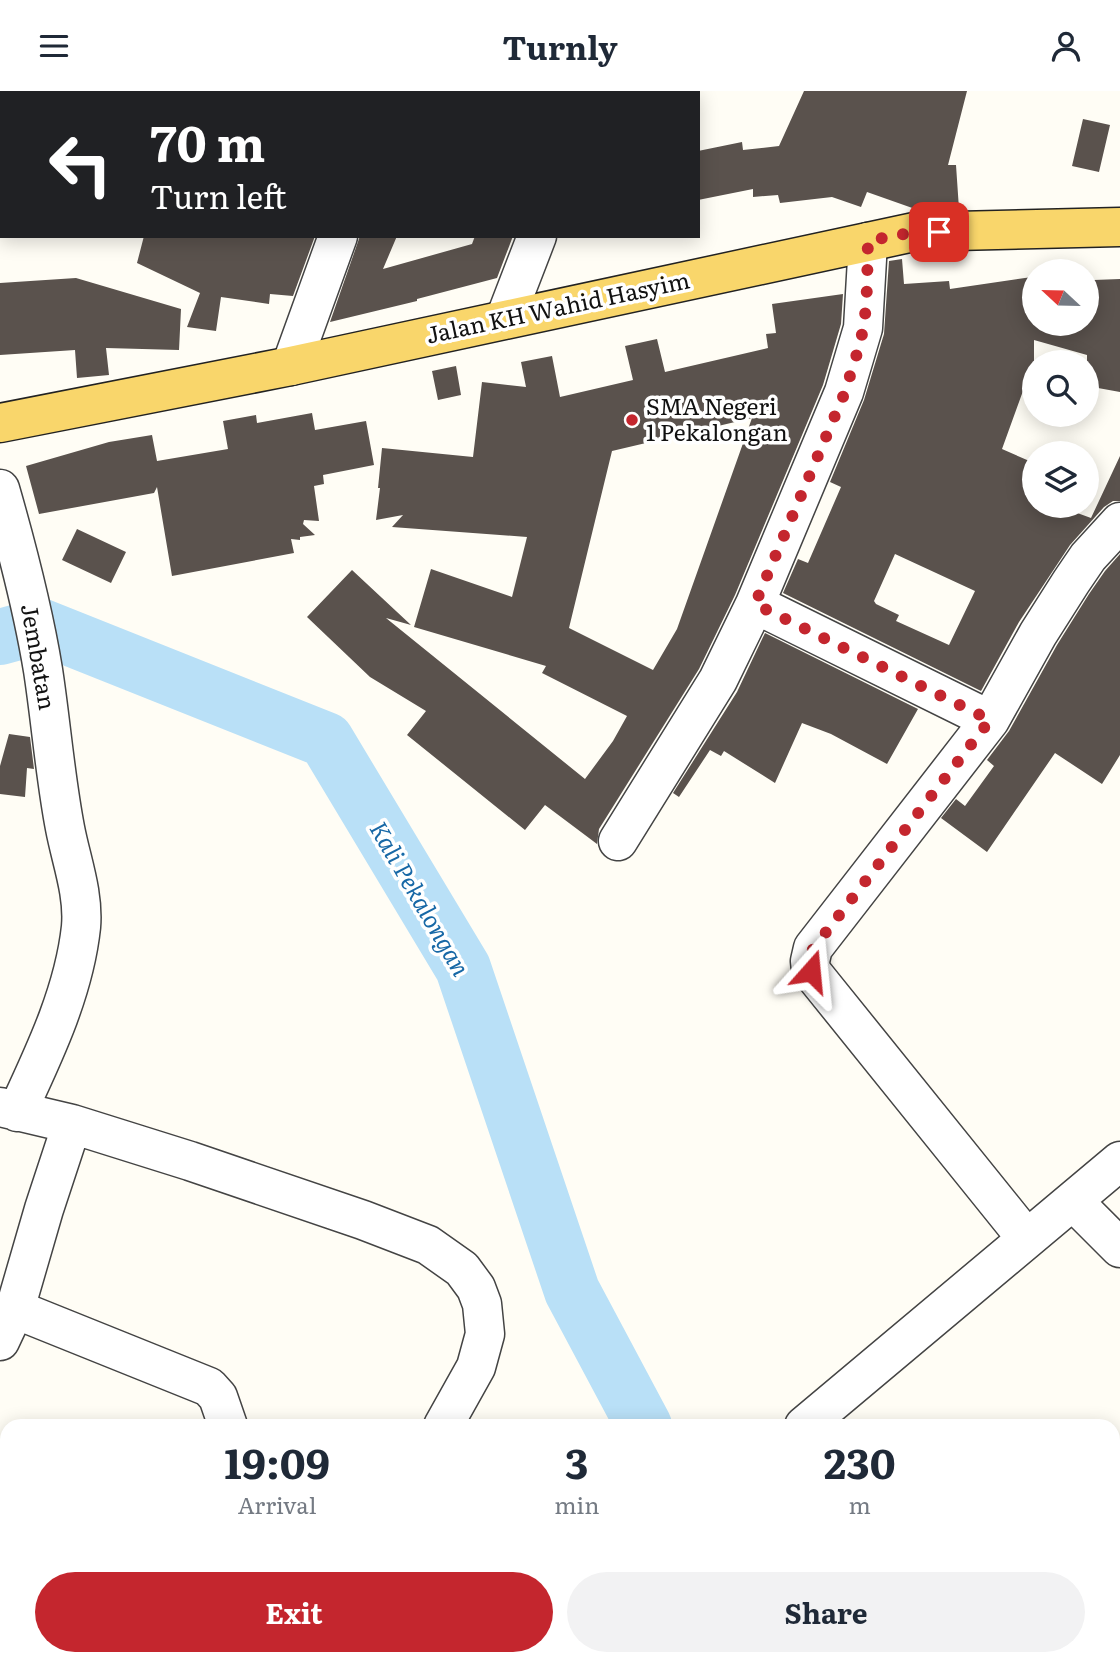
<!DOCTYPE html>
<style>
body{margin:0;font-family:Literata,serif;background:#f2f2f3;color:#1f2937;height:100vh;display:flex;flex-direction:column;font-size:26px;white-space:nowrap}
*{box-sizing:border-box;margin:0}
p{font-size:23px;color:#747a83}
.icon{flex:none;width:38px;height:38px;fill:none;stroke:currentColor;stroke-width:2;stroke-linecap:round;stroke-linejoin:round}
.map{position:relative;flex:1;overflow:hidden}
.drawer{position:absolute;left:0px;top:1328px;width:1120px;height:247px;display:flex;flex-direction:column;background:#fff;border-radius:21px 21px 0 0;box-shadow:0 4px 18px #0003}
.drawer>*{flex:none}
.hud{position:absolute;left:0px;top:0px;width:700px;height:147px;box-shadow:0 4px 18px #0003;background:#202124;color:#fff;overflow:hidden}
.needle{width:46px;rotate:292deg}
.controls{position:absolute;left:1022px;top:168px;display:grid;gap:14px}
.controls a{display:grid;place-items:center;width:77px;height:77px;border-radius:50%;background:#fff;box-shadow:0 4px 18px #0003;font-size:35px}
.pin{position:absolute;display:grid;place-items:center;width:60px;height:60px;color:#fff;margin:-30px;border-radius:14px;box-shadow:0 4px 10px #0006}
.me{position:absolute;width:77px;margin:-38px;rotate:18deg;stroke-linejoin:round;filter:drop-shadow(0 0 5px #0008)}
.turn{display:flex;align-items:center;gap:24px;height:147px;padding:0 35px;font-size:32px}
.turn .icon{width:91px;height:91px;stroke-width:2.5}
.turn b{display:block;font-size:49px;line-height:60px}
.eta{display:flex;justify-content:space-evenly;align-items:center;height:119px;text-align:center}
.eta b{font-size:42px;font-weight:700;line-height:49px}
.primary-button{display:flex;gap:14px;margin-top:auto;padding:14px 35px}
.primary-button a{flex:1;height:80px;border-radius:42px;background:#c4262e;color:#fff;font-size:28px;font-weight:700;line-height:80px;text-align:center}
.primary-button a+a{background:#f2f2f3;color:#1f2937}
header{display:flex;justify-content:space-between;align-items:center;height:91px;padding:0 35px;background:#fff;font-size:32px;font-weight:700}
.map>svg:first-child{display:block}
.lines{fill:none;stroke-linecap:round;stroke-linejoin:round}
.river{stroke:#b9e0f7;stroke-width:56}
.building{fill:#5a524d;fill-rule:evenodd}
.minor-casing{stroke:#444;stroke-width:41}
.major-casing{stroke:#222;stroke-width:41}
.minor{stroke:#fff;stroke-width:38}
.major{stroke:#f9d66b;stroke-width:38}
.route{stroke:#c4262e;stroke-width:12;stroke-dasharray:0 21.6}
.poi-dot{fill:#c4262e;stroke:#fff;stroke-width:2.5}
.labels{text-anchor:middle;stroke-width:7;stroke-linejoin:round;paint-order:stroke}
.street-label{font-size:23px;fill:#111;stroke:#fff}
.poi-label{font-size:23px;fill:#111;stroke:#fff;text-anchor:start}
.water-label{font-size:24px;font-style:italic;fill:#1768a6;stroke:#fff}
</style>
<header><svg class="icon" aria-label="menu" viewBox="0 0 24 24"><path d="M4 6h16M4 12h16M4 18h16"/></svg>Turnly<svg class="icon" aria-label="person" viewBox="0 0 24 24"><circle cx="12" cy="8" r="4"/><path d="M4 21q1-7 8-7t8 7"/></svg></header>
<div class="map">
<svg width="1120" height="1574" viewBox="0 0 1120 1574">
<rect width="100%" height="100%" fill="#fffdf5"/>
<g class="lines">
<path class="river" d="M0,546L40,535L326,649L463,877L572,1200L644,1335
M776,1568L780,1574"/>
</g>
<path class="building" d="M804,0H967L948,74H956L959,118L918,119L867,101L861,116L832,106L780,112L778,104L753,106V98L698,109V60L742,51L743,59L779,55Z
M1083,28L1110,34L1099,81L1072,75Z
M144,145H315L293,205L270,203L269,213L221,206L216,240L187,236L200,202L137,172Z
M360,145H397L383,178L472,153L475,145H513L497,187L417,208V210L330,231Z
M902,168L904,193L949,190L950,198L1032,186V190H1034V233H1087V215L1094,189L1120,188V301L1087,295V264L1034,249V291L1027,289L1002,358L1034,372V415H1058L1091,427L1120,365V410H1113L1104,416L1070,454L1019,531L981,600L783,502L798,468L808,472L841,396L830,391L864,309L884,243L889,170ZM895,463L975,500L949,554L896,530L899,524L876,513L874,510Z
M76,187L181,218L179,259L106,257L109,284L77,287L75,259L0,264V192Z
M843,203L841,233L823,294L735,504L699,578L599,738L597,753L545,714L525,739L407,644L426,620L370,586L307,526L352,479L411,534L386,527L585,688L613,650L627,625L542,582L546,575L414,536L431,478L512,506L527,446L392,436L403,424L376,429L380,397H378L382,357L473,366L482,291L526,296L521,271L552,265L560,306L633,289L625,255L657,248L665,281L768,257L766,243L776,242L772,213ZM752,327L677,538L653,579L569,537L612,360Z
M456,275L461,304L438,309L432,280Z
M312,322L315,339L366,330L374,374L323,384L324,393L314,395L319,430L304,429L303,433L315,444L300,446V449L291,448L294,462L172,485L157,396L154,402L39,423L26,375L109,351L152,344L157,370L228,358L223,330L256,324L257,332Z
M77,438L126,461L111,492L62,469Z
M1120,463V664L1102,693L1055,662L987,761L941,727L956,708L965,715L994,675L987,669L1009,640L1057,554L1089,503L1105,480Z
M765,542L918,618L887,673L831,643L802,632L775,692L724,660L721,665L710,659L679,706L673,702L737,601Z
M9,643L30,646L34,678L27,677L25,706L0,703V675Z"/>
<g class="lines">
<g class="minor-casing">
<path id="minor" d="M335,0L342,2
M16,2L17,0
M390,2L391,0
M600,2L601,0
M0,37L2,33
M505,228L537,145
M291,275L338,145
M0,398C17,457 33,518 43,579C51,631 55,685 65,737C71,769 84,802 81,836C74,901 44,963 17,1021
M755,513L990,629
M618,750L718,589L755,513L844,301L863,237L868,151
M0,1016L72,1033L190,1070L363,1129L428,1154L462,1178L476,1197L482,1213L485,1243L476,1276L443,1335
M72,1033L44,1118L15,1218L209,1296L218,1306L228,1335
M1073,1110L1120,1157
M1027,1148L811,880L810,870L813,857L990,629L1038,543L1071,491L1088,466L1120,431
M0,1250L15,1218
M804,1335L1120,1070
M1113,1500L1120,1491
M652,1568L655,1574
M57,1574L61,1568
M1051,1574L1056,1568"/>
</g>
<g class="major-casing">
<path id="major" d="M0,332L291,275L914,141L1120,136"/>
</g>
<use href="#minor" class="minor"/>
<use href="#major" class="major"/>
</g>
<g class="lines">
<path class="route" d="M811,880L810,870L813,858L990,629L755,513L845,301C851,280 859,260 863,238C868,210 867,179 868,150L914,141H939"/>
</g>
<circle class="poi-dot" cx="632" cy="329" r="7"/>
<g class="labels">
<g class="street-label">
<text transform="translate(558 217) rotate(-12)" y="8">Jalan KH Wahid Hasyim</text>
<text transform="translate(38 566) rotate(80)" y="8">Jembatan</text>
</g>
<g class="poi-label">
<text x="646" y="324">SMA Negeri<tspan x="646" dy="26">1 Pekalongan</tspan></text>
</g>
<g class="water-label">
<text transform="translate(419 808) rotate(60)" y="8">Kali Pekalongan</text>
</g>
</g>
</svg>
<div class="controls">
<a><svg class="needle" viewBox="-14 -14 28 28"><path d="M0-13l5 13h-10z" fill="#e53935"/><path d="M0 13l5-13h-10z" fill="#747a83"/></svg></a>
<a><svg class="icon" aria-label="search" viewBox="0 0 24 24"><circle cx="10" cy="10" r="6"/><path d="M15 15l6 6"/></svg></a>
<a><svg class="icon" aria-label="layers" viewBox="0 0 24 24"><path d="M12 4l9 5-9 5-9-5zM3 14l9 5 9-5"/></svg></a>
</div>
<div class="pin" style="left:939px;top:141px;background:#d93025"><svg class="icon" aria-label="arrive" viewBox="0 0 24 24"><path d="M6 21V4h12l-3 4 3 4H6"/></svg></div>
<svg class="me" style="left:811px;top:880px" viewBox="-20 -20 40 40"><path d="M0-17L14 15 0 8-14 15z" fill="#c4262e" stroke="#fff" stroke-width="4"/></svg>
<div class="hud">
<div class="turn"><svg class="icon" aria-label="left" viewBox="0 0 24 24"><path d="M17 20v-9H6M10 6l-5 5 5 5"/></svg><div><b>70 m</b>Turn left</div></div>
</div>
<section class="drawer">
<div class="eta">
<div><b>19:09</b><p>Arrival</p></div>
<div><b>3</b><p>min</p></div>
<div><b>230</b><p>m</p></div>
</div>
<div class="primary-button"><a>Exit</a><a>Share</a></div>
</section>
</div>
